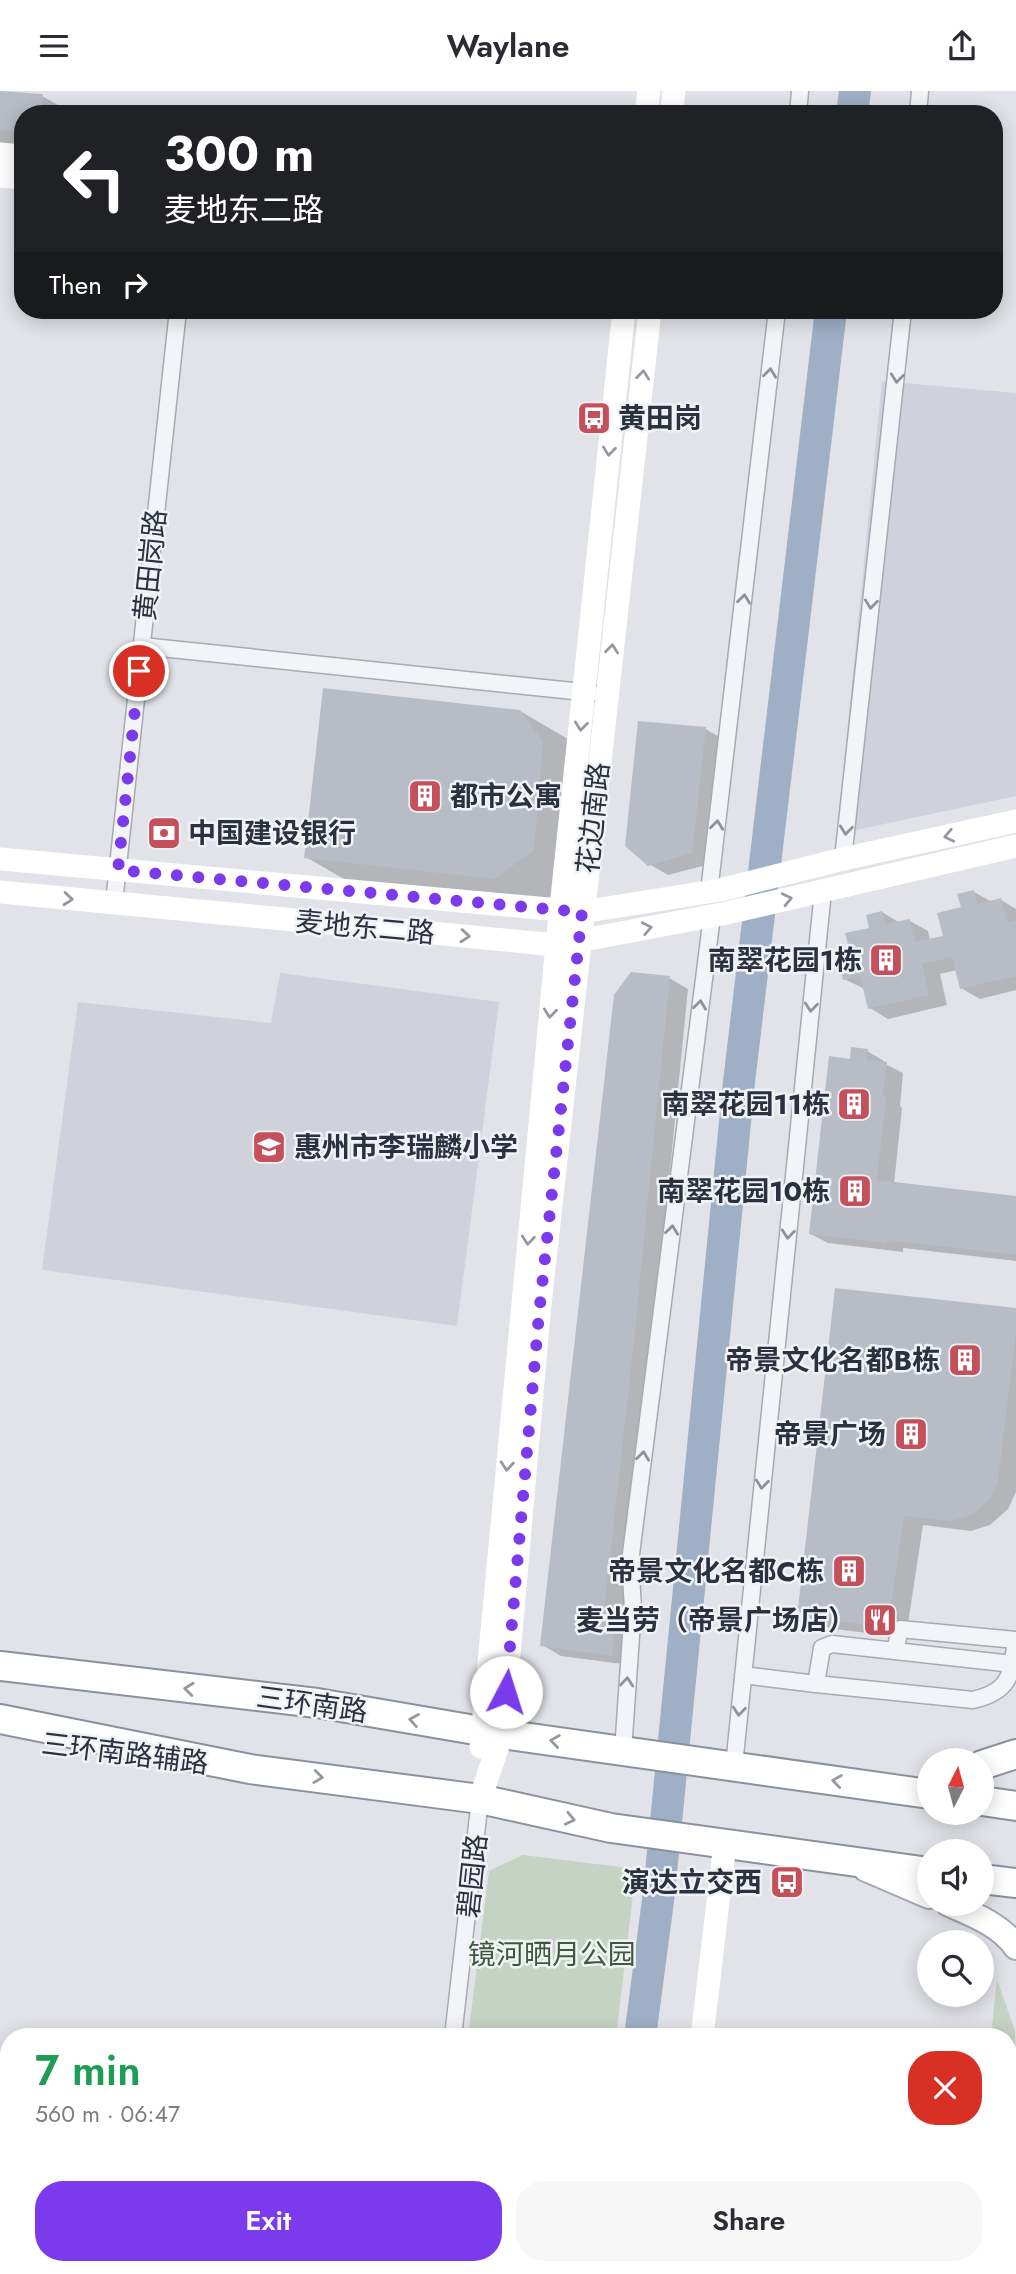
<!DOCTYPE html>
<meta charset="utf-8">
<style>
body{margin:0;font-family:Jost,"Noto Sans SC",sans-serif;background:#f7f7f7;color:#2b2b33;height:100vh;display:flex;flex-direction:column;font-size:26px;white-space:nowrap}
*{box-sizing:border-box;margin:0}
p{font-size:23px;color:#7c7c81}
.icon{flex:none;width:38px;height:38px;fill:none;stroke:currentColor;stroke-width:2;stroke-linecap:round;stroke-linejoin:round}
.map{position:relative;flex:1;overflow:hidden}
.details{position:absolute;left:0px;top:1937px;width:1017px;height:247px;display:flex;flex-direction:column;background:#fff;border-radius:28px 28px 0 0;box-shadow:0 4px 18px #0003}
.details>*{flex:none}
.hud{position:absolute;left:14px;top:14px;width:989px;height:214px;border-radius:28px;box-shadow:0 4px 18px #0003;background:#202124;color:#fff;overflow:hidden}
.needle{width:46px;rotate:6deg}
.buttons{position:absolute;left:917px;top:1657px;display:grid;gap:14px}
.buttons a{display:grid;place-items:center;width:77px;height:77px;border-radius:50%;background:#fff;box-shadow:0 4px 18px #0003;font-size:35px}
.pin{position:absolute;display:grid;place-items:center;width:60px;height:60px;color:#fff;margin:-30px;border:4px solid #fff;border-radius:50%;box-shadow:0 2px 7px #0007}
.me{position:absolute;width:77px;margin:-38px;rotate:5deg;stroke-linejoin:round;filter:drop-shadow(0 0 5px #0008)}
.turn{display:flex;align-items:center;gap:24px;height:147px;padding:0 35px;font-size:32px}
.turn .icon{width:91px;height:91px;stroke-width:2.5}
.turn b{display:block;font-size:49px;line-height:60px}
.then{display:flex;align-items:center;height:66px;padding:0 35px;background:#0003;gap:14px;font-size:26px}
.round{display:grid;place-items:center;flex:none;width:74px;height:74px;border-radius:28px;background:#f7f7f7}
.headline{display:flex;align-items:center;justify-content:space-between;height:119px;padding:0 35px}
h1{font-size:42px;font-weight:600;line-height:52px;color:#1e9e55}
.button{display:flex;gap:14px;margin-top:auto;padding:14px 35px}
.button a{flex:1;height:80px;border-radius:28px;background:#7c3aed;color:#fff;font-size:28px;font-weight:600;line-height:80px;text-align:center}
.button a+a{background:#f7f7f7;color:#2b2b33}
header{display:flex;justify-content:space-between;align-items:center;height:91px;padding:0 35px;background:#fff;font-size:32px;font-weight:600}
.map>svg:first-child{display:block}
.built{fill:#cfd2da}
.green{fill:#c6d2c3}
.shadow{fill:#0003}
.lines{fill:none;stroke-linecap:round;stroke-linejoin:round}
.river{stroke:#9fafc5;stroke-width:32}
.building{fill:#b8bcc5}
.street-casing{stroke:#a7aab2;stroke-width:19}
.primary-casing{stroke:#a1a7b3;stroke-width:28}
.highway-casing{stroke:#89909e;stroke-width:32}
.street{stroke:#f3f4f7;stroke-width:16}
.secondary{stroke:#fff;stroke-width:23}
.primary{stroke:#fff;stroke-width:24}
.highway{stroke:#fff;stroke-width:28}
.oneway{stroke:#8f929b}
.oneway2{stroke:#95989f}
.route{stroke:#7c3aed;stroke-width:12;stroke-dasharray:0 21.6}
.labels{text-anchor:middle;stroke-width:5;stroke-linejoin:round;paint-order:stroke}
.poi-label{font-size:28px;font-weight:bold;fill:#2b313f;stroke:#f0f2f6;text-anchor:end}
.street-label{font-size:28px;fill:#2b313f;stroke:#f0f2f6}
.park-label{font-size:28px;fill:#3d5939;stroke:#f0f2f6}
</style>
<header><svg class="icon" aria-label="menu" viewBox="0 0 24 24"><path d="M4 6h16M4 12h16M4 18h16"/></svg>Waylane<svg class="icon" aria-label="share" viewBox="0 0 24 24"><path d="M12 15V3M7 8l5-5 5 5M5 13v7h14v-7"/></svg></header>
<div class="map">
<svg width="1016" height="2183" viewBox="0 0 1016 2183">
<rect width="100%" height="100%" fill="#e1e3e8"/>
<path class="built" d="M882,290L1016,302V705L837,743Z
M280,882L499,911L457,1235L42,1179L78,911L271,932Z
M0,2070L9,2071V2175H270L269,2183H0Z"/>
<path class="green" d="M523,1764L636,1778L616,1946H468L489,1780Z
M997,1888L1015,1940L1016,2183H963L964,2175H1008V1946H991Z
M438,2175H589L588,2183H437Z"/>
<path class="shadow" d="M0,1L42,5L74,23H23V64L0,62Z
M520,620L568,648L591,680L581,787L544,815L354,794L306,766Z
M706,638L724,649L710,773L668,784L649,773Z
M974,801L992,811L1001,809L1016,818V899L980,908L961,897L957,879L940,883L947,914L888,928L870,917L865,898L844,888L853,867L882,821L900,832L910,830L928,840L930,850L945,846Z
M669,887L688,898L652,1261L622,1528L634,1535L630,1574L561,1565L542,1554Z
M867,960L884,970L883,972L903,982L900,1015L902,1017L894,1093L1016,1107V1170L903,1157V1161L828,1152L811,1143L851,970Z
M1016,1219V1401L1008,1418L990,1434L971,1440L923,1434L907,1539L901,1546L834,1538L823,1535L804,1524Z"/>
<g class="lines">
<path class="river" d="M852,23L855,0
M640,1946L659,1802L739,991L831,219
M609,2183L610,2175"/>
</g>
<path class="building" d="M0,0L43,3L41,23H23V42L0,39Z
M323,597L520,619L543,651L534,759L495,788L304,767Z
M638,630L706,636L692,762L648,775L625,755Z
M974,799L977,813L1001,807L1007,831L1016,829V885L960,898L952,866L922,873L929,904L868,918L860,885L843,889L838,869L851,866L845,842L869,837L866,824L882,820L886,833L910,828L915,851L943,845L937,822L961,816L957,803Z
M631,881L670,885L634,1250L604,1521L616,1522L612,1565L540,1555L614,904Z
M851,956L868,958L867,969L887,971L883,1005H886L877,1089L1016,1105V1164L887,1149L886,1152L809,1143L829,965L850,968Z
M835,1197L1016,1217V1242L998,1390L990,1408L971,1424L951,1430L904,1425L889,1529L882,1536L814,1528L802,1525L798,1517Z"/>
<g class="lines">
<g class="street-casing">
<path id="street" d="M798,23L800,0
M918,23L920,0
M142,555L592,602
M843,768L903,219
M709,801L777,219
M114,812L178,219
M895,1560L1013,1573
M743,1584L816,1593L822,1557L832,1553L895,1560L900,1538L1016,1549
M816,1593L973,1609C1011,1600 1011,1584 1016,1549
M623,1660L633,1516L630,1471L712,825
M734,1675L823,800
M453,1946L480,1708
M0,2034L9,2035
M426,2183V2175"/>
</g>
<g class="primary-casing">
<path id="primary" d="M866,1778L929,1805
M949,1813C972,1823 1001,1834 1016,1856"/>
</g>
<g class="highway-casing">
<path id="highway" d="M0,1575L317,1612L481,1640L929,1703
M0,1628L250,1678L480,1708L611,1737L929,1781
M982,1674L1016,1663
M982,1710L1016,1715
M982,1788L1016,1792"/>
</g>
<use href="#street" class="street"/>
<path class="secondary" d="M646,23L649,0
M671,23L674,0
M0,63L23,65
M0,85L23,87
M0,768L582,821L720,799L843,768L1016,730
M0,801L557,854L727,822L1016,755
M481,1656L557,854L624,219
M480,1708L502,1643L539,1223L650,219
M702,1946L725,1752
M674,2183L675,2175"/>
<use href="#primary" class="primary"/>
<use href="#highway" class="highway"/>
</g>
<defs><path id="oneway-chevron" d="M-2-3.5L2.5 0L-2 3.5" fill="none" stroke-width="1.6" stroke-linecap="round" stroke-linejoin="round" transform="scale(1.75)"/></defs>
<g class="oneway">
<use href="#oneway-chevron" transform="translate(770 282) rotate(-83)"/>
<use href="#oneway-chevron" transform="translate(897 287) rotate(96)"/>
<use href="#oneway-chevron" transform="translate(744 508) rotate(-83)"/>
<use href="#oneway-chevron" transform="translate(871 513) rotate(96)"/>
<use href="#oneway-chevron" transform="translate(717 734) rotate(-83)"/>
<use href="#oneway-chevron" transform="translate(846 739) rotate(96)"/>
<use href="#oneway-chevron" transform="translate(700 914) rotate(-83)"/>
<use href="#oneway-chevron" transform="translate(811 916) rotate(96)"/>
<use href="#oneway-chevron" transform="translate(672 1139) rotate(-83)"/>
<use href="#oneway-chevron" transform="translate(788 1143) rotate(96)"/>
<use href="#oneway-chevron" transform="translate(643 1365) rotate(-83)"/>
<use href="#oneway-chevron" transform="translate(762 1393) rotate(96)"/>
<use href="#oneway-chevron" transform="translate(627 1591) rotate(-85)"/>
<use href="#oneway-chevron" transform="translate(739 1620) rotate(96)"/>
</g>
<g class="oneway2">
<use href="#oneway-chevron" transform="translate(643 284) rotate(-84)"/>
<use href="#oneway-chevron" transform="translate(609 360) rotate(96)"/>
<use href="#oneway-chevron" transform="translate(612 558) rotate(-84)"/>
<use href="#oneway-chevron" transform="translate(581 635) rotate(96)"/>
<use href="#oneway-chevron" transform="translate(949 745) rotate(168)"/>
<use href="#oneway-chevron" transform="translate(68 808) rotate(5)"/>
<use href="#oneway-chevron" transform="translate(787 808) rotate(-13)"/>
<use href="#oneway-chevron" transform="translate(647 837) rotate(-11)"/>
<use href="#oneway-chevron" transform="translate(465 845) rotate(5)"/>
<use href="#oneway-chevron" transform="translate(550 922) rotate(96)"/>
<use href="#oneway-chevron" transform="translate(528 1149) rotate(96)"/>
<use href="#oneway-chevron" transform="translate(507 1375) rotate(95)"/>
<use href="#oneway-chevron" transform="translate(189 1598) rotate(-174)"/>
<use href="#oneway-chevron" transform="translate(414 1629) rotate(-170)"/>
<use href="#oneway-chevron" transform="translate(555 1650) rotate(-172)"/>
<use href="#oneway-chevron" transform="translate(318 1686) rotate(7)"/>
<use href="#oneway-chevron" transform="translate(837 1690) rotate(-172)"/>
<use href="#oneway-chevron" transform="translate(570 1728) rotate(12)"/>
</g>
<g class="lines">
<path class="route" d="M139,580L118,779L582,821L539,1223L506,1601"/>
</g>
<defs>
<g id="bus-square" transform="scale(1.75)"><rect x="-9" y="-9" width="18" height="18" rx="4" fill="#c3505b" stroke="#f0f2f6"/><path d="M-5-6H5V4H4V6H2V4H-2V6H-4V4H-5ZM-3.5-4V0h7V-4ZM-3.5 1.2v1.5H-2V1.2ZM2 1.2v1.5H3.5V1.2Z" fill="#fff"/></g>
<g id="building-square" transform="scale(1.75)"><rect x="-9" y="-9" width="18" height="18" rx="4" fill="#c3505b" stroke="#f0f2f6"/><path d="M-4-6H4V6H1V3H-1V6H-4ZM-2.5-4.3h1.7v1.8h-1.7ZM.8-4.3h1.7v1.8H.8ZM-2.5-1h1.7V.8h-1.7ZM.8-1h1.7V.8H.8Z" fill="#fff"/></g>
<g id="bank-square" transform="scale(1.75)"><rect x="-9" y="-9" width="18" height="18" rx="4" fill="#c3505b" stroke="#f0f2f6"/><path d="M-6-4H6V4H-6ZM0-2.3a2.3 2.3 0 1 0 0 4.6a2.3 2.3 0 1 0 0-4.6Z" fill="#fff"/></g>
<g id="school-square" transform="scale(1.75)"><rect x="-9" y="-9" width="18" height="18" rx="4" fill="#c3505b" stroke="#f0f2f6"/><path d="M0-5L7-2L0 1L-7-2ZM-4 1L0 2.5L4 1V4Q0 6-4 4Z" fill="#fff"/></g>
<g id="restaurant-square" transform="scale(1.75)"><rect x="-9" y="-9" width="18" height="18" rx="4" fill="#c3505b" stroke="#f0f2f6"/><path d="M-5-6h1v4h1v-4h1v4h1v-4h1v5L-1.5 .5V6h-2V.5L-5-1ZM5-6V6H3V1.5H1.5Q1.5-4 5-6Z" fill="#fff"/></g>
</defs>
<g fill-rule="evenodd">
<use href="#bus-square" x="594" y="327"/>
<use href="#building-square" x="425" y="705"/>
<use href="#bank-square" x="164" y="742"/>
<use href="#building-square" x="886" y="869"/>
<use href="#building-square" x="854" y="1013"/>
<use href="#school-square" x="269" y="1056"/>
<use href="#building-square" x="855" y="1100"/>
<use href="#building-square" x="965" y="1269"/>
<use href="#building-square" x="911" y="1343"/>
<use href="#building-square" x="849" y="1480"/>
<use href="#restaurant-square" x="880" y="1529"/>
<use href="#bus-square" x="787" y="1791"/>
</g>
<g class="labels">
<g class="poi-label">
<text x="618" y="337" text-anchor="start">黄田岗</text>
<text x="450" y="715" text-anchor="start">都市公寓</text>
<text x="188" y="752" text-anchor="start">中国建设银行</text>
<text x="862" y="879">南翠花园1栋</text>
<text x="830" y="1023">南翠花园11栋</text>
<text x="294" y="1066" text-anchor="start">惠州市李瑞麟小学</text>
<text x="830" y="1110">南翠花园10栋</text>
<text x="940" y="1279">帝景文化名都B栋</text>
<text x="886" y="1353">帝景广场</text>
<text x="824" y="1490">帝景文化名都C栋</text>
<text x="856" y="1539">麦当劳（帝景广场店）</text>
<text x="762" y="1801">演达立交西</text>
</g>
<g class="street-label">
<text transform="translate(150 474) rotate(-84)" y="10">黄田岗路</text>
<text transform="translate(593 727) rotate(-84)" y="10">花边南路</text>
<text transform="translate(365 836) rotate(5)" y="10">麦地东二路</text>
<text transform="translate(312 1613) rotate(8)" y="10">三环南路</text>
<text transform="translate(125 1662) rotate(7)" y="10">三环南路辅路</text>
<text transform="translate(472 1785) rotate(-84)" y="10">碧园路</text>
</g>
<g class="park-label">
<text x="552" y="1873">镜河晒月公园</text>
</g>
</g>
</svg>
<div class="buttons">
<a><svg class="needle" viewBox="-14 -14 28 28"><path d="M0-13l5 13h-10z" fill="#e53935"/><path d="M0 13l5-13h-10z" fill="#7c7c81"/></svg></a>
<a><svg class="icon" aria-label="sound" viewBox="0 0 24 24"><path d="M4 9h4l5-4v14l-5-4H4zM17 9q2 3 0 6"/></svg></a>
<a><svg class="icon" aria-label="search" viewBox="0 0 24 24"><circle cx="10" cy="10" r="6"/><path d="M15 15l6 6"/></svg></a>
</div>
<div class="pin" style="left:139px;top:580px;background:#d93025"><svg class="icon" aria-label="arrive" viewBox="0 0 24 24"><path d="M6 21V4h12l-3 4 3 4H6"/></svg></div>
<svg class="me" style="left:506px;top:1601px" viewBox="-20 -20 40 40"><circle r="19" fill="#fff"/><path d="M0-13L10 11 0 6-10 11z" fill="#7c3aed"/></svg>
<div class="hud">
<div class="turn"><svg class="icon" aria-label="left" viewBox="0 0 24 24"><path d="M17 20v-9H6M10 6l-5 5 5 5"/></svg><div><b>300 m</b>麦地东二路</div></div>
<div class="then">Then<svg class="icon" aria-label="right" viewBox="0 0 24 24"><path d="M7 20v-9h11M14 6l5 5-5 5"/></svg></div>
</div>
<section class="details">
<div class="headline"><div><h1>7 min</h1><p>560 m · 06:47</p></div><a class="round" style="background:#d93025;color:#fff"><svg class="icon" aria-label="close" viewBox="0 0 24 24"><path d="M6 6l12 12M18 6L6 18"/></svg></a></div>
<div class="button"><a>Exit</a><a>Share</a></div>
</section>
</div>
